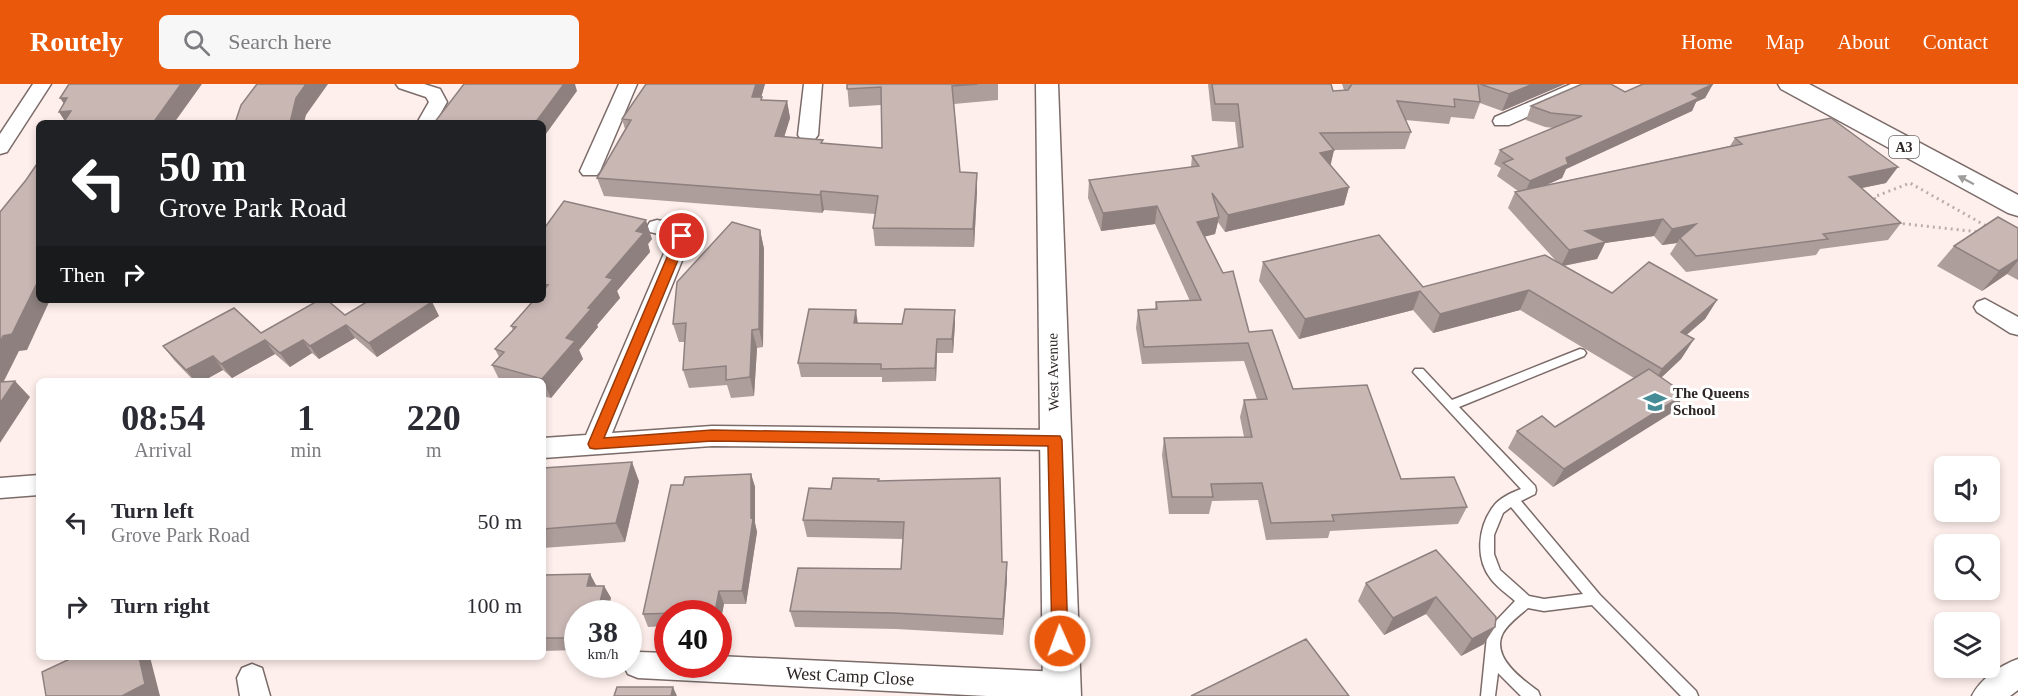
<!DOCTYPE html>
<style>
body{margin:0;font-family:"Times New Roman",serif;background:#f7f7f7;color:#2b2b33;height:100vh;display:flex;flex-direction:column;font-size:22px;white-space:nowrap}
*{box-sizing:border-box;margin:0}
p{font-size:20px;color:#7c7c81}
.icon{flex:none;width:33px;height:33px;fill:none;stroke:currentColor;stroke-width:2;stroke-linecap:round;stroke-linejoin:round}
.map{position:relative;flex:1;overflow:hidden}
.panel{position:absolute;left:36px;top:294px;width:510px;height:282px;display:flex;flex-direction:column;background:#fff;border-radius:9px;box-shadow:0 3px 9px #0003}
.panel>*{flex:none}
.hud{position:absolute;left:36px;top:36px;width:510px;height:183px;border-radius:9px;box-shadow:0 3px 9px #0003;background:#202124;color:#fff;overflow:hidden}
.buttons{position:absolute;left:1934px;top:372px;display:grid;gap:12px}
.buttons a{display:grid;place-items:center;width:66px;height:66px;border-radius:9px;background:#fff;box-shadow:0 3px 9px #0003;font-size:30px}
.speed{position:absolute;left:564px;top:516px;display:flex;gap:12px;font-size:30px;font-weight:700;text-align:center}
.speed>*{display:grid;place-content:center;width:78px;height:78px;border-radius:50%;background:#fff;box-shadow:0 3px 9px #0003;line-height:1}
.speed small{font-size:15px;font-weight:400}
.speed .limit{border:9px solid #d22;background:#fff;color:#111}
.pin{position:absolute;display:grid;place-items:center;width:51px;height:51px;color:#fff;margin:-26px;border:3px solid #fff;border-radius:50%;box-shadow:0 2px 6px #0007}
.me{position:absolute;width:66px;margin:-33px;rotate:358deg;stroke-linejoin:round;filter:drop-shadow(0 0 4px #0008)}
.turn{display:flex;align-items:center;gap:21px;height:126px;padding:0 24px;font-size:27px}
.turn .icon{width:78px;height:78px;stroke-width:2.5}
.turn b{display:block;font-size:42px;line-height:51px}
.then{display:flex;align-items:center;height:57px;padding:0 24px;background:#0003;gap:12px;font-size:22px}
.eta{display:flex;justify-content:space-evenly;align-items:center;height:102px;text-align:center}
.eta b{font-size:36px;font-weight:800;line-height:42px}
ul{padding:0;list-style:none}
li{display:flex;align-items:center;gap:18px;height:84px;padding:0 24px}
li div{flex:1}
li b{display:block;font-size:22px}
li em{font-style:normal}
header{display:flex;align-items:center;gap:36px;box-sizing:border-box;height:84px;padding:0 30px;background:#ea580c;color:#fff}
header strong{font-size:28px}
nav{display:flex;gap:33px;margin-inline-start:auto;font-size:21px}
.search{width:420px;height:54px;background:#f7f7f7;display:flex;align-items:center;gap:15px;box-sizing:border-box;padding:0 21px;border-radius:9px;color:#7c7c81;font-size:22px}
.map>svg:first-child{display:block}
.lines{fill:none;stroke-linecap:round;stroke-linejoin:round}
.service-casing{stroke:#7b6b69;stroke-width:3}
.minor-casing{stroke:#7b6b69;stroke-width:3}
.tertiary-casing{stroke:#7b6b69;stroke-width:3}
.primary-casing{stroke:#7b6b69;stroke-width:3}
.path{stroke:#baaeab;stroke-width:3;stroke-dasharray:2 4;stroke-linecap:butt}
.service{fill:#fff;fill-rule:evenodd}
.minor{fill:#fff;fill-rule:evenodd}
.tertiary{fill:#fff;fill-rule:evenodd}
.primary{fill:#fff;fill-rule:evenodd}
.wall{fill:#ad9d9b}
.shaded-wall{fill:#8d807e}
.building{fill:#c9b7b4;stroke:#8d807e;stroke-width:1.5}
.oneway{fill:#a09d9d}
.route{fill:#ea580c;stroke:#983908;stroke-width:1.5}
.labels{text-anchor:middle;stroke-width:6;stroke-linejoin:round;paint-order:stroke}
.shield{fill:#fff;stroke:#6c6766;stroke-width:1.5}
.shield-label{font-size:14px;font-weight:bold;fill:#2d2625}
.street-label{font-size:15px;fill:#2d2625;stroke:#fff}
.poi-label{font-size:15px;font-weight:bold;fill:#2d2625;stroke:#fff;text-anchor:start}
.near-street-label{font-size:18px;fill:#2d2625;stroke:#fff}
</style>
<header>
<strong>Routely</strong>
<div class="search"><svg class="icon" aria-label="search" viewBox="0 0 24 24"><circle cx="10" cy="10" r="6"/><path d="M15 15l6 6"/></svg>Search here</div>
<nav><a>Home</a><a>Map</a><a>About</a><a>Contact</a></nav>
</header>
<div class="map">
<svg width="2018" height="612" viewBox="0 0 2018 612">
<rect width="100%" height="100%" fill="#feefec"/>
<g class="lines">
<g class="service-casing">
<path id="service" d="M1580,265L1584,266L1586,269L1584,272L1459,323L1535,402L1536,406L1535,410L1521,417L1600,511L1696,607L1698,612H1681L1592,521L1544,527L1528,524C1519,532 1506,541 1502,551C1492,574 1523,596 1538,607L1540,612H1521L1498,589L1495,612H1481L1487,552L1495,538L1515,517C1507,510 1497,503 1491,495C1475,475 1478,443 1493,423C1499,414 1511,409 1521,405L1413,288L1415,285H1423L1452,316ZM1511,423L1583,510L1544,515L1529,512L1500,486L1494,470V451L1503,429Z"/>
</g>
<g class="minor-casing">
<path id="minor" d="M33,0H51L7,68L0,70V50Z
M396,0H424L440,5L447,18L435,39H417L429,18L426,13L399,4Z
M619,0H637L600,87L597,91H583L580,87Z
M804,0H822L818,51L815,55H801L798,51Z
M1571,0H1595L1592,4L1509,41H1495L1493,37L1495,33Z
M657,136L683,141L692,152L612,349L712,342L1055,346L1064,349L1067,356L1064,363L1055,366L712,362L543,374V354L586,351L671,153L650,148L647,143L650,138Z
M1985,215L2018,233V251L2010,249L1977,228L1974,223L1977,218Z
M39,391V411L0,414V394Z
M638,568L668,569V580H718V572L1061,588L1072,592L1076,602L1071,612H987L638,594L628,590L623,581L628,580V571Z
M2018,575V606L2010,612H1972C1980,595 2001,581 2018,575Z
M252,580L262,584L270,612H240L237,594L242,584Z"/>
</g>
<g class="tertiary-casing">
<path id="tertiary" d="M1036,0H1058L1081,612H1043Z"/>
</g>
<g class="primary-casing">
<path id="primary" d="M1778,0H1809L2018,111V132L2008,129L1781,5Z"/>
</g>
<path class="path" d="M1877,121L1874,113L1910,99L1988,143
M1897,139L1979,148"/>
<use href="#service" class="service"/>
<use href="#minor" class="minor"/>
<use href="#tertiary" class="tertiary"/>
<use href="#primary" class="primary"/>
</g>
<path class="wall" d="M646,0H765L761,13L762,16L787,17L790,34L784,53L823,60L882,64L881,21L849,23L847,0H998V16L954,20L960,88L977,89V107L974,163L875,162L873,144L875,130L824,126L822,129L604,112L597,94L625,45L622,35Z
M1208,0H1331L1333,7L1344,6L1342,0H1565L1502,27L1480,19L1474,35L1451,33L1449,40L1405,36L1411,48L1405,65L1334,66L1330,81L1349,103L1344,121L1225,148L1218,138L1215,150L1204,153L1249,248L1293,305L1401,395L1467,423L1458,440L1330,447L1328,454L1266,456L1258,416L1212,417L1209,430H1169L1162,371L1164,354L1244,353L1240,333L1244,316L1257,315L1244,277L1142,280L1136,244L1138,226L1155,225L1156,218L1190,217L1155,140L1101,147L1088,114L1089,96L1191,83L1192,72L1238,64L1235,38L1212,37Z
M1713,0L1705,14L1696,18L1692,27L1566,85L1562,94L1546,101L1730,62L1735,54L1886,99L1862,104L1901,139L1888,156L1820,165L1816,171L1686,188L1670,170L1677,159L1662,161L1654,152L1605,159L1597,175L1564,182L1612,209L1717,216L1705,235L1686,251L1694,255L1681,275L1661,294L1685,310L1673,328L1553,403L1508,364L1517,347L1555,343L1634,294L1520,226L1433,249L1413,226L1299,255L1259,197L1263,178L1423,203L1557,178L1508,124L1515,108L1518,107L1497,92L1501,84L1494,80L1500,66L1554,44L1545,43L1526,36L1531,22L1625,8Z
M2018,144V196L2007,190L1982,207L1937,182L1954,162Z
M543,146L652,155L648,160L650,168L617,207L620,214L597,241L598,243L579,266L583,275L551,314L543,312V297H500L492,281L499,273L495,265L513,246L511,242L532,218L514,216H543Z
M760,146L764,165L763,263L757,264L754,312L731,314L727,301L689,304L683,286L685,258H679L673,240Z
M432,218L439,232L377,273L355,254L319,275L312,269L290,283L275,270L232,294L223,286L203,297H194L174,276L163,262L261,249L345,231Z
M858,239H955L953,269H937L936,297L882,298V293H801L798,279Z
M543,384L639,397L625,458L543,464Z
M751,390L755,403V439L757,448L746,520H724L720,540H718V530H668V542L648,543L643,530L683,401Z
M879,397L1002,478L1007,495L1003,551L896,545L795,543L790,527L901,485L903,455L807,453L803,436Z
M1436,466L1484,560L1461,572L1426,530L1384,551L1358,517L1366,499Z
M590,490L596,502H604L611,514L578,530V566L543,567V491Z"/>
<path class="shaded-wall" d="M181,0H202L174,39H153Z
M306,0H328L306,31L304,39H290L296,14Z
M563,0H575L577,7L543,54V39H535Z
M756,0H765L756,31L752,13Z
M1533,0H1565L1502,27L1509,10Z
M1713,0L1705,14L1696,18L1692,27L1566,85L1562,94L1524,111L1530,97L1566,74Z
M60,14H67L73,30L66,39L59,28L69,27Z
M787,17L790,34L779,70L775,52Z
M1334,66L1330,84L1320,69Z
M1898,83L1886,99L1837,109L1849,93Z
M977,89V107L974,163L973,145Z
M1349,103L1344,121L1225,148L1228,131Z
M821,107L824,126L822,129L820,111Z
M1157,122L1155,140L1101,147L1103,129Z
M1219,133L1215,150L1194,155L1197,138Z
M1663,135L1654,152L1605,159L1597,175L1561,182L1569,166L1585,147Z
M646,136L652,155L648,160L650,168L617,207L620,214L597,241L598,243L579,266L583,275L551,314L542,295L566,254L588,224L606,193L636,147Z
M1696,140L1680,154L1677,159L1662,161L1672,145Z
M760,146L764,165L763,263L759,245Z
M2018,175V177L2007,190L1982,207L1999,187Z
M39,195V216H50L27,266L19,267L0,305V258Z
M1529,206L1520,226L1433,249L1440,230Z
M1420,207L1413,226L1299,255L1305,235Z
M1717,216L1705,235L1668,267L1681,248Z
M432,218L439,232L377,273L369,259Z
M856,226L858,240L854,239Z
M955,226V239L953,269L952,255Z
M346,241L355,254L319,275L310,262Z
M752,246L757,264L754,312L750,293Z
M937,255V269L936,297L935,284Z
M1694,255L1681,275L1650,304L1662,285Z
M265,256L275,270L232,294L221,280Z
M303,256L312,269L290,283L280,269Z
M213,272L223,286L203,297H195L186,286Z
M15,297L30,313L0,359V319Z
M1685,310L1673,328L1553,403L1564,385Z
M632,378L639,397L625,458L616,439Z
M751,390L755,403V439L757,448L746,520L742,507L751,434Z
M1007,478V495L1003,551V535Z
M590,490L597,503L587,502Z
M604,502L611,514L607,530H597Z
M719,507L724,520L720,540L718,536V530H716L715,528Z
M1436,513L1426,530L1384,551L1393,534Z
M1495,543L1484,560L1461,572L1472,555Z
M139,573H150L160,612H122Z
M673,603L677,612H671Z"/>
<path class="building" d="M69,0H181L153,39H63L71,27L59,28L67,14H60Z
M257,0H306L296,14L290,39H235L241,21Z
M464,0H564L535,39H434Z
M646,0H756L752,13H762L761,16L787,17L775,52L823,56L821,59L882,64L881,3L847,5V0H978L952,2L960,88L977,89L973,145L873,144L878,112L821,107L820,111L597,94L631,36L622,35Z
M1212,0H1331L1333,7L1348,6L1352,0H1478L1480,18L1454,15L1455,23L1397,17L1411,48L1320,49L1334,66L1320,69L1349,103L1228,131L1212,109L1219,133L1197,138L1223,189L1233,187L1249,248L1272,246L1293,305L1367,301L1401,395L1454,393L1467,423L1332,431L1334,437L1271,439L1262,399L1211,400L1213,413H1172L1164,354L1252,353L1244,316L1267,315L1248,259L1144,263L1138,226L1157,225L1156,218L1201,216L1157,122L1103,129L1089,96L1199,82L1192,72L1243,63L1238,20H1215Z
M1480,0H1533L1509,10Z
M1582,0H1611L1625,8L1643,0H1713L1692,10L1699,14L1566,74L1568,80L1530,97L1503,79L1513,75L1500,66L1582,32L1551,29L1531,22Z
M1831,34L1898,83L1849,93L1901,139L1823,150L1828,155L1696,172L1680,154L1696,140L1672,145L1663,135L1585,147L1606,158L1569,166L1515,108L1742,60L1735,54Z
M39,77V195L12,250L3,252L0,258V128L26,96Z
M564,117L646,136L636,147L644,149L606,193L613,195L588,224L591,225L566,254L575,257L542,295L492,281L504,268L495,265L516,243L511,242L534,216H543V206L548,201L543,200V146Z
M1998,133L2018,144V175L1999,187L1954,162Z
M732,138L760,146L759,245L752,246L750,293L726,296V282L683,286L686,239L673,240L677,198Z
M1379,151L1423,203L1545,171L1612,209L1649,178L1717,216L1681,248L1694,255L1662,285L1529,206L1440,230L1420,207L1305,235L1263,178Z
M319,216H327L345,231L370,216H429L432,218L369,259L346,241L310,262L303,256L280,269L265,256L221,280L213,272L186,286L163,262L234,224L261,249Z
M809,225L856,226L854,239L902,240L905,225L955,226L952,255H937L935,284L881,285V280L798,279Z
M1649,285L1685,310L1564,385L1517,347L1542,332L1555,343Z
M15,297L0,319V298Z
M632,378L616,439L543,445V384Z
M751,390V434L753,435L742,507H719L715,528L643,530L671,401H683L685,393Z
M833,394L879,395L878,397L1000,394L1002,478H1007L1003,535L894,529L790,527L798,484L901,485L904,438L803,436L809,404L831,405Z
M1436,466L1496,533L1495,543L1472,555L1436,513L1393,534L1366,499Z
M590,490L587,502H604L597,530H578V546L575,554H543V491Z
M1306,555L1349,612H1191Z
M74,573H139L145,600L122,612H46L42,588Z
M617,603H673L671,612H614Z"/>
<defs><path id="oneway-solid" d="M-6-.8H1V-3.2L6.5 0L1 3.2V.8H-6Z" transform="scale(1.5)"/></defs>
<use class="oneway" href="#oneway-solid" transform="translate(1966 96) rotate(-152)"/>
<path class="route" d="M682,148L688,152L604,354L712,346L1060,352L1062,356L1068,557L1066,562L1060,565L1054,562L1052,557L1048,362L712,357L595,365L590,364L588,360L676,152Z"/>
<defs>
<g id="school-bare" transform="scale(1.8)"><path d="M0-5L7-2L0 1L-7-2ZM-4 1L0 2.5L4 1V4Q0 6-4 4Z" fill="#468c97" stroke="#fff" stroke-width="2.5" paint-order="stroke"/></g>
</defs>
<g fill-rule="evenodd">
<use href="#school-bare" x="1655" y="318"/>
</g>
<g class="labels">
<rect class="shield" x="1889" y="52" width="30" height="22" rx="4.5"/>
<g class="shield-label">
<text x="1904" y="68">A3</text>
</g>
<g class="street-label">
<text transform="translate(1053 288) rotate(-91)" y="5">West Avenue</text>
</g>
<g class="poi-label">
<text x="1673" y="314">The Queens<tspan x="1673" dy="17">School</tspan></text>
</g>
<g class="near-street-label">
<text transform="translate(850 592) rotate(3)" y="6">West Camp Close</text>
</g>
</g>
</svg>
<div class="buttons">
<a><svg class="icon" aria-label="sound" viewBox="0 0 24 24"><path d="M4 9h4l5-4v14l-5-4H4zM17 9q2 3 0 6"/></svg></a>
<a><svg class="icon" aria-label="search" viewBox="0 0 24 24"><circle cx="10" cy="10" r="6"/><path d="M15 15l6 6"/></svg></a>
<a><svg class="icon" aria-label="layers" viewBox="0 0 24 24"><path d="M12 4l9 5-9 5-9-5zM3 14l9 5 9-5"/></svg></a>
</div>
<div class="speed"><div>38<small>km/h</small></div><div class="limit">40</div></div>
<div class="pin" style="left:682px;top:152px;background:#d93025"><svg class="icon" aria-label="arrive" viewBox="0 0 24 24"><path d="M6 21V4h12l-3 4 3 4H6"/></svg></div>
<svg class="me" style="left:1060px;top:557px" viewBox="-20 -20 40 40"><circle r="17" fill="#ea580c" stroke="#fff" stroke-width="3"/><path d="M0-11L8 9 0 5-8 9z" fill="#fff"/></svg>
<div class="hud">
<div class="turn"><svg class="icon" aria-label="left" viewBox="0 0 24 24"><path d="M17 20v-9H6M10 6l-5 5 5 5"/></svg><div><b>50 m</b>Grove Park Road</div></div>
<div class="then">Then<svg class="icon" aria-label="right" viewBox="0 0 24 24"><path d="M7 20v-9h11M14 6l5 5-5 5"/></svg></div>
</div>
<section class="panel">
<div class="eta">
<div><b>08:54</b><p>Arrival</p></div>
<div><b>1</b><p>min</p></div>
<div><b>220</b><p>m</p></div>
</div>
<ul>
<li><svg class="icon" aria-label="left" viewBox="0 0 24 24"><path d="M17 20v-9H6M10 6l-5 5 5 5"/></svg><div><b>Turn left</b><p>Grove Park Road</p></div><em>50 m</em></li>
<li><svg class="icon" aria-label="right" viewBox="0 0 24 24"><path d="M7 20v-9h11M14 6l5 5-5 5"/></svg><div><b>Turn right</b></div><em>100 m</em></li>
</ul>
</section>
</div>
